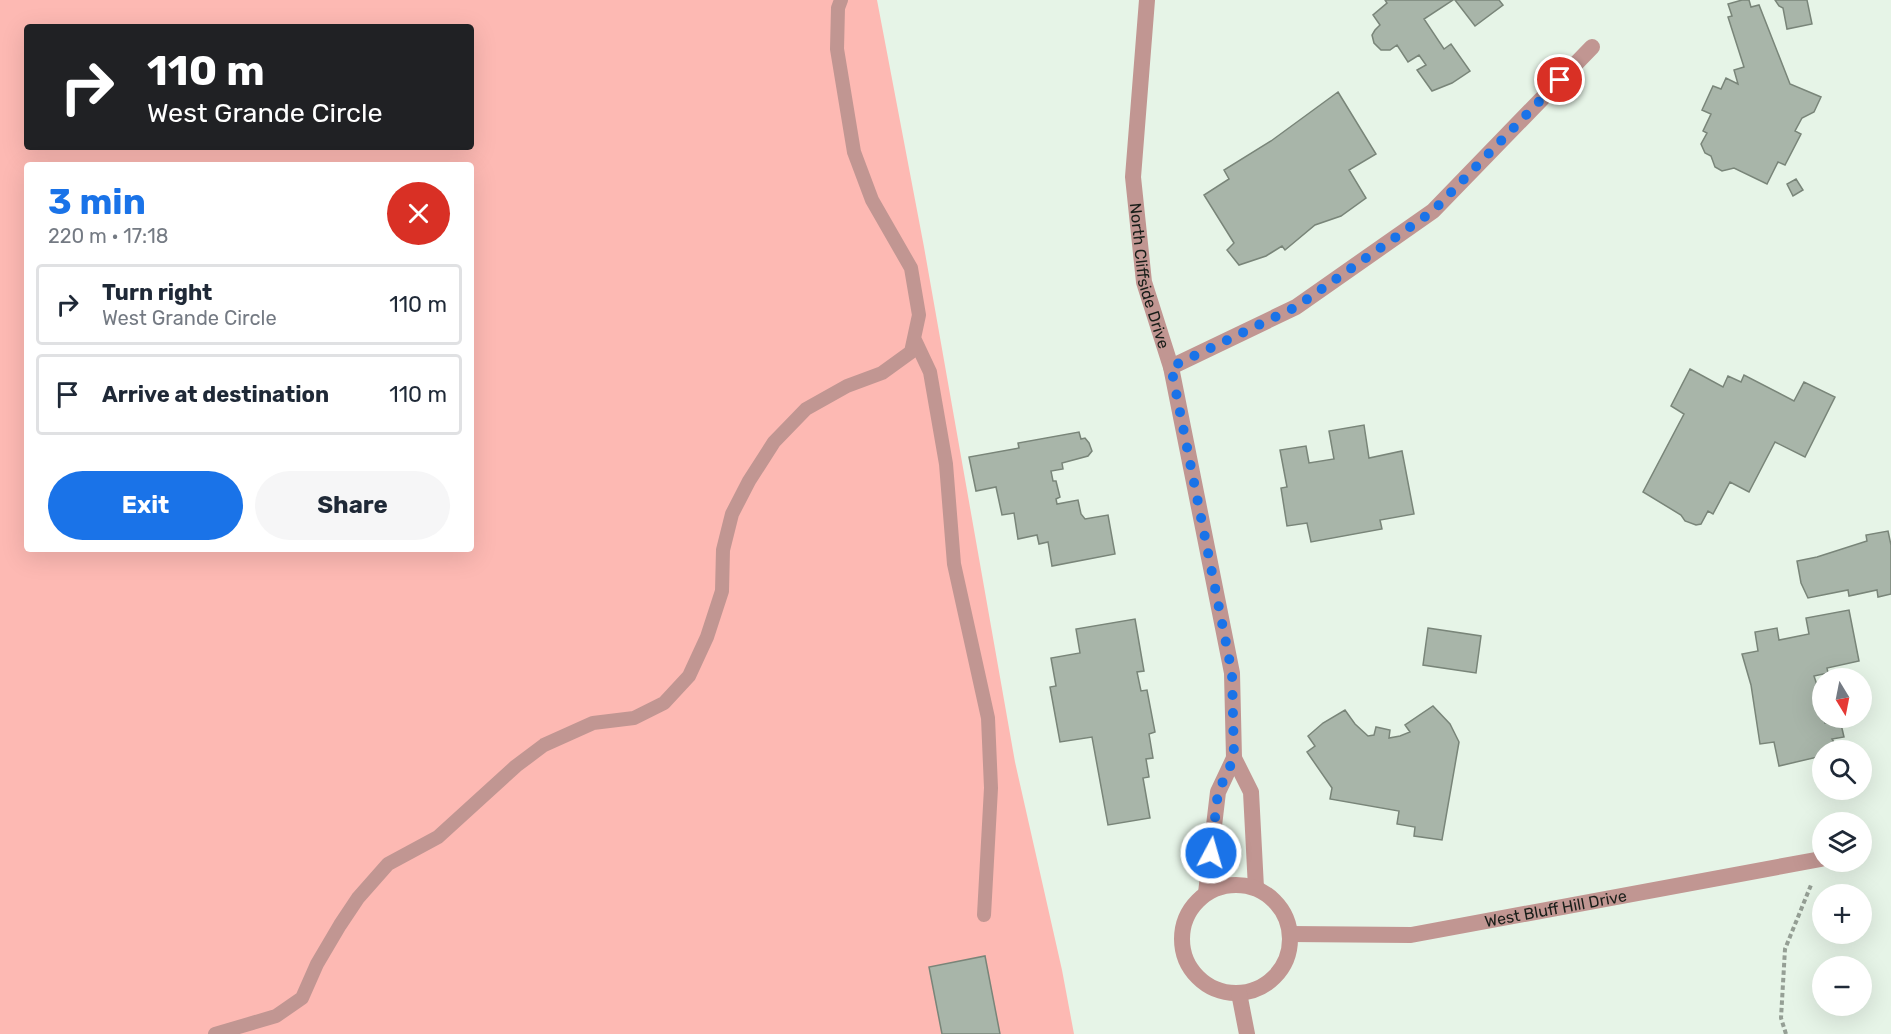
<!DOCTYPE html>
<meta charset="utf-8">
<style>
body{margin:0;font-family:Rubik,sans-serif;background:#f6f6f7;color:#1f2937;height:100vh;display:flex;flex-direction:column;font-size:22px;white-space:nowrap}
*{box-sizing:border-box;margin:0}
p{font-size:20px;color:#747a83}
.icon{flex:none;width:33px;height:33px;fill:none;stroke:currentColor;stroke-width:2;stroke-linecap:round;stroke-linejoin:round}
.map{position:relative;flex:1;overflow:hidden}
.side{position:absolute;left:24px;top:162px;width:450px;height:390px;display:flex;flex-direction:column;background:#fff;border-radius:6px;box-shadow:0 6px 24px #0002}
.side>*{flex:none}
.guide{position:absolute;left:24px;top:24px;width:450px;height:126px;border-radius:6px;box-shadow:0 6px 24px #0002;background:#202124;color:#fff;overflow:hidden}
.needle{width:39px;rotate:170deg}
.tools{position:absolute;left:1812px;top:668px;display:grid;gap:12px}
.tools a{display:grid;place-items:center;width:60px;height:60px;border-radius:50%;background:#fff;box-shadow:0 6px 24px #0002;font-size:30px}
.pin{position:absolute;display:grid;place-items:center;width:51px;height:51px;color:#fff;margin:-26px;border:3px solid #fff;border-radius:50%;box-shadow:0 2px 6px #0007}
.me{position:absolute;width:66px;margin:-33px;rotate:6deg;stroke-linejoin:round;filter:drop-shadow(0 0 4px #0008)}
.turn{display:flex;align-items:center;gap:21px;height:126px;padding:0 24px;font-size:27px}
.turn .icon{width:78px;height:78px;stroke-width:2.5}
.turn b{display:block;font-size:42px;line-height:51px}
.round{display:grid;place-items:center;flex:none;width:63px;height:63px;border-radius:32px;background:#f6f6f7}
.headline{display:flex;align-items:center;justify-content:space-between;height:102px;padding:0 24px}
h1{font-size:36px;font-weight:700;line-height:45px;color:#1a73e8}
.cta{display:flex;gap:12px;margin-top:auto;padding:12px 24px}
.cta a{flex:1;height:69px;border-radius:36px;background:#1a73e8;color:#fff;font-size:24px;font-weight:700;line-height:69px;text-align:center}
.cta a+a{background:#f6f6f7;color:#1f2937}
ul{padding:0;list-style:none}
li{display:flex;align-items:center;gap:18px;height:81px;margin:0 12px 9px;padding:0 12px;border:3px solid #e0e1e3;border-radius:6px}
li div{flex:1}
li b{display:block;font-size:22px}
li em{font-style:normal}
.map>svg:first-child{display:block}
.green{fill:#fdb9b3;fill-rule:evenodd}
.building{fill:#a8b5a9;stroke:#798579;stroke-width:1.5}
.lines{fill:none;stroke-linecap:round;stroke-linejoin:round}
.path{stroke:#959f95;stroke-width:4;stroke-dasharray:4.5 3;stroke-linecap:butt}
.service{stroke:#c19692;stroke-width:14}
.minor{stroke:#c19692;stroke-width:16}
.route{stroke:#1a73e8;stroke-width:10;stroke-dasharray:0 18}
.labels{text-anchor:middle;stroke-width:4.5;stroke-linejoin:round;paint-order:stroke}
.street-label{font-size:16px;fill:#191e19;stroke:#fff}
</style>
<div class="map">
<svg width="1891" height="1034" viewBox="0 0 1891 1034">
<rect width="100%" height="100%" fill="#e6f4e7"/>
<path class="green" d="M0,0H877L924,247L1015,762L1062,970L1074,1034H0ZM27,27H471V147H27ZM27,165H471V549H27Z"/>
<path class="building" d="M1385,0H1453L1424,19L1444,49L1451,44L1470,71L1452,83L1432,91L1417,70L1426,65L1419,55L1408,62L1397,45L1390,50H1381L1374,43L1372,35L1375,30L1380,25L1373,15L1387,3Z
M1455,0H1499L1503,5L1475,26Z
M1742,0H1749L1751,7L1759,5L1790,84L1821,97L1814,112L1802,118L1795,131L1801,134L1785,165L1778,162L1767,184L1734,168L1722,171L1715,167L1711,156L1705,153L1701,144L1707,133L1703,131L1711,114L1702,110L1713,86L1721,89L1726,78L1738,84L1734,70L1744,67L1728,17L1732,16L1728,4Z
M1775,0H1807L1812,24L1787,29L1783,8L1779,6Z
M1338,92L1376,154L1349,170L1366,198L1341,216L1315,225L1285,250L1282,246L1266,256L1239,265L1227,250L1234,243L1204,195L1229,179L1224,170L1271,141Z
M1796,179L1803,190L1793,196L1787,184Z
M1690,369L1723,387L1728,376L1741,382L1744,375L1794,401L1804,382L1835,397L1805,457L1775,442L1749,492L1730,482L1713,514L1708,511L1701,524L1696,525L1685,521L1681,515L1643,492L1684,414L1671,406Z
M1364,425L1369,458L1402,451L1414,514L1380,520L1382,529L1311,542L1307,523L1287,526L1281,488L1287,487L1280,450L1306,446L1309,463L1334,459L1329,431Z
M1079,432L1081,439L1085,438L1089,443L1092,451L1088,456L1062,463L1063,469L1051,471L1053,481H1056L1060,497L1056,499L1057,504L1078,500L1081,514L1085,519L1108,515L1115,554L1052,566L1048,542L1039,544L1037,535L1018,539L1014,513L1002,515L996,487L976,491L969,457L1019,448L1018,443Z
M1888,531L1891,545V594L1878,597L1877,590L1849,596L1848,590L1808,598L1801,583L1797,561L1817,557L1867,541L1866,535Z
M1849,610L1859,661L1827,668L1828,673L1814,676L1817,685L1822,686L1821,704L1825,723L1840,720L1844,737L1832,739L1835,744L1834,750H1822V756L1779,766L1774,742L1760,744L1751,685L1742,654L1758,651L1755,632L1777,628L1779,640L1809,634L1806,618Z
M1135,619L1144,671L1137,672L1141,691L1147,690L1155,732L1149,734L1153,758L1146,759L1149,777L1143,778L1150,818L1108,825L1092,737L1060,742L1050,687L1056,686L1051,658L1080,653L1076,629Z
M1428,628L1481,636L1476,673L1423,665Z
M1433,706L1450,724L1459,742L1442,840L1414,836L1415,827L1397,824L1399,811L1330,799L1332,788L1307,752L1315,746L1308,736L1323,723L1345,710L1355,724L1368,736L1374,735L1376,727L1390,730L1389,738L1400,736L1410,732L1405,725Z
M985,956L1000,1034H942L929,967Z"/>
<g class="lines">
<path class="path" d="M1786,1034L1781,1018L1785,949L1811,885"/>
<path class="service" d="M914,338L930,372L946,464L954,564L988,718L991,788L984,915
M215,1034L276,1016L302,998L317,964L340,925L358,898L388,864L438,837L516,766L544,745L593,723L634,718L664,703L689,676L707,637L722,591L723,550L732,514L749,481L774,442L806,409L847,386L882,373L911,352L919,315L911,268L872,200L854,152L837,49L838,8L841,0"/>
<g class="minor">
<path id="s1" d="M1147,0L1133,177L1144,282L1171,367L1232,673L1234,758L1251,792L1256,888"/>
<path d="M1171,367L1296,307L1433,211L1592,47"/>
<circle cx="1236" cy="939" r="54"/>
<path d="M1206,893L1218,792L1234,758"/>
<path id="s2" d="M1290,934L1411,935L1821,859"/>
<path d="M1239,993L1247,1034"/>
</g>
</g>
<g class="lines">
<path class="route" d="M1211,853L1218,792L1234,758L1232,673L1171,367L1296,307L1433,211L1560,80"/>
</g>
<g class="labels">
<g class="street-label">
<text dy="6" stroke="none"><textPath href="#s1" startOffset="278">North Cliffside Drive</textPath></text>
<text dy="6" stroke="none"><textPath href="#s2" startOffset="268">West Bluff Hill Drive</textPath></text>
</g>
</g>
</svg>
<div class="tools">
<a><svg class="needle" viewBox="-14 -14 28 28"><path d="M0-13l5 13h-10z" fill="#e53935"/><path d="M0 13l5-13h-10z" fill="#747a83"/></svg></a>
<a><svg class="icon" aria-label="search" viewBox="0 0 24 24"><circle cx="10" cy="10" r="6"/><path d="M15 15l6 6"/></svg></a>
<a><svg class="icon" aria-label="layers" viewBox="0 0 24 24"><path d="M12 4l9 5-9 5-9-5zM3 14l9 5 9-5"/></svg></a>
<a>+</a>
<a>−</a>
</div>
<div class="pin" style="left:1560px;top:80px;background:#d93025"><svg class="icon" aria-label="arrive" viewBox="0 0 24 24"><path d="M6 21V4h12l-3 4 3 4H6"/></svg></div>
<svg class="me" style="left:1211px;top:853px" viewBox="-20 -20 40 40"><circle r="17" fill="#1a73e8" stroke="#fff" stroke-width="3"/><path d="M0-11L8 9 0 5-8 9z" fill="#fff"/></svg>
<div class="guide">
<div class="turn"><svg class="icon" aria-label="right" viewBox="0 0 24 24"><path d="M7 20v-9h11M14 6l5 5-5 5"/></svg><div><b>110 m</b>West Grande Circle</div></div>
</div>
<section class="side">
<div class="headline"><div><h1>3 min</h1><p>220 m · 17:18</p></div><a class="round" style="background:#d93025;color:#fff"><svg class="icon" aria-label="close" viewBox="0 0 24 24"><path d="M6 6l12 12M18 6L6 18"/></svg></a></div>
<ul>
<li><svg class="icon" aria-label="right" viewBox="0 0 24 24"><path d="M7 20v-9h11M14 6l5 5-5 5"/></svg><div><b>Turn right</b><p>West Grande Circle</p></div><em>110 m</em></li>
<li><svg class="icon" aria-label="arrive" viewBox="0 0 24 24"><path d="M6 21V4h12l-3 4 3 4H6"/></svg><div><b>Arrive at destination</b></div><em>110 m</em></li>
</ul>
<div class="cta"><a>Exit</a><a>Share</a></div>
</section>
</div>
